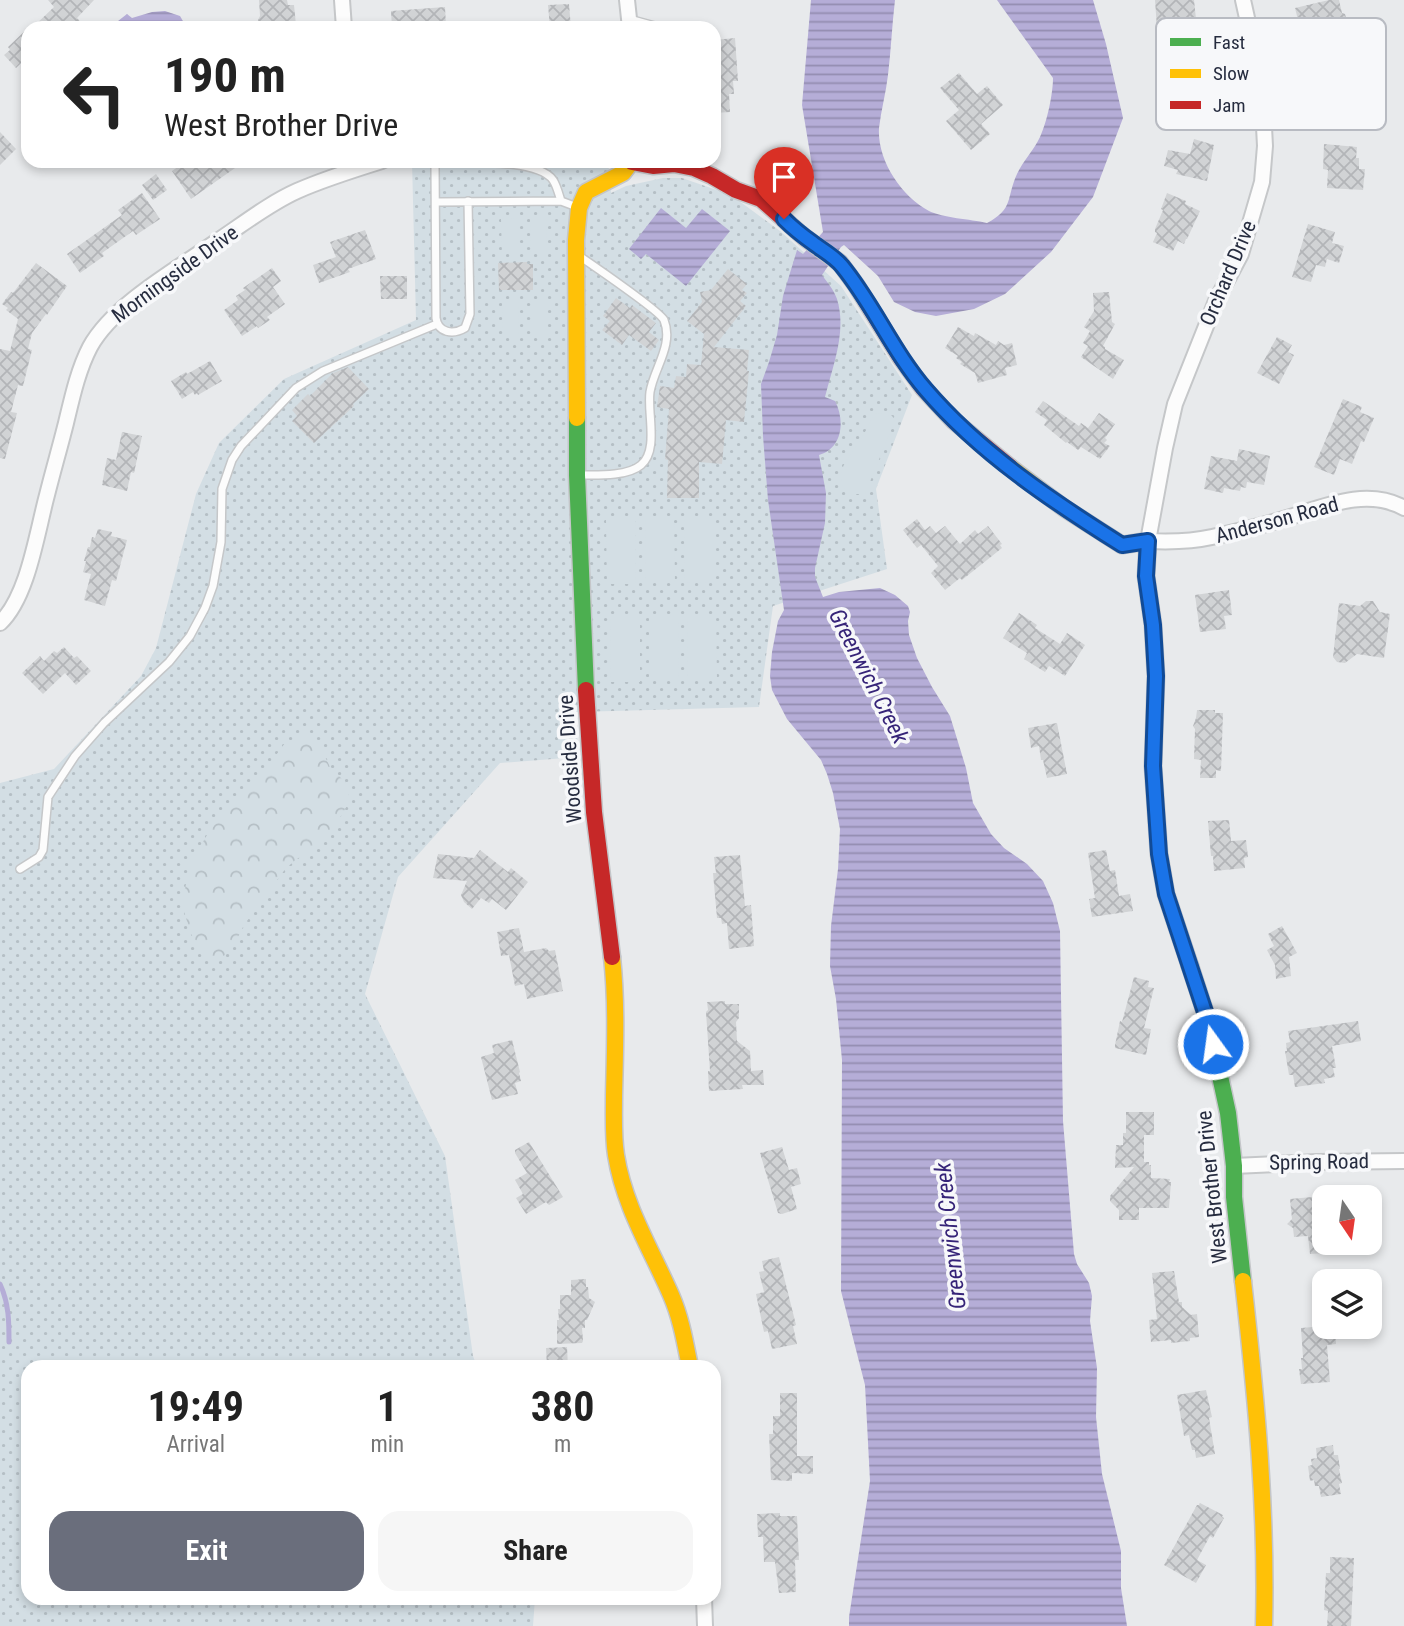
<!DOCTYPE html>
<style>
body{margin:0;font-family:"Roboto Condensed",sans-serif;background:#f6f6f6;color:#222;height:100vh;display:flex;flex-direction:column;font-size:26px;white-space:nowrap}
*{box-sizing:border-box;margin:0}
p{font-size:23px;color:#767676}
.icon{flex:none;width:38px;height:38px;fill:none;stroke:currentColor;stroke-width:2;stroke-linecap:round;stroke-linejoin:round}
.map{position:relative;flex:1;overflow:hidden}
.drawer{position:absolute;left:21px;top:1360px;width:700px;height:245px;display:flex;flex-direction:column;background:#fff;border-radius:21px;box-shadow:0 4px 10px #0003}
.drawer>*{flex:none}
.hud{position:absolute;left:21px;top:21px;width:700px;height:147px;border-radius:21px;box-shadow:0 4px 10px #0003;background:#fff;color:#222;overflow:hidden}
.needle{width:46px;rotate:167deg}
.fabs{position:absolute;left:1312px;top:1185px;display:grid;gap:14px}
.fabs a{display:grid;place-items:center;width:70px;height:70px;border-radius:14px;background:#fff;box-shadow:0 4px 10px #0003;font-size:35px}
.pin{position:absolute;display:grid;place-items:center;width:60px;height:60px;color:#fff;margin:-72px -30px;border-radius:50% 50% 50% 0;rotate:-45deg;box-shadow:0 0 7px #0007}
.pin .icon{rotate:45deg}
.me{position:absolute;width:77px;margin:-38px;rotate:346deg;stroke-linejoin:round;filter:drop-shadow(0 0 5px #0008)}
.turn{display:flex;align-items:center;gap:24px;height:147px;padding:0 28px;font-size:32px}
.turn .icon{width:91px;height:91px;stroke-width:2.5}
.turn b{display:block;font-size:49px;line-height:60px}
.eta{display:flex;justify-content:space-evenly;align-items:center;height:119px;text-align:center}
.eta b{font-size:42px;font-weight:700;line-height:49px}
.action{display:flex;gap:14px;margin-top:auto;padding:14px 28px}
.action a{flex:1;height:80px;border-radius:21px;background:#6a6e7c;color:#fff;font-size:28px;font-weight:700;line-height:80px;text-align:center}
.action a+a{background:#f6f6f6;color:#222}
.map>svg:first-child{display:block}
.grass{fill:url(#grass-dots)}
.forest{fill:url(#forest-crowns)}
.park{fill:#d3dee4}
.water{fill:url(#water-rules)}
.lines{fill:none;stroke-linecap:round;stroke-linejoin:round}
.stream{stroke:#b5add7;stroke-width:5}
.building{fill:url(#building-cross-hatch)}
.lane-casing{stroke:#c5c7c9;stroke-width:10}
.street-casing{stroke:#c5c7c9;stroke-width:18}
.fast-casing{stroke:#c4c6c9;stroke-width:19}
.slow-casing{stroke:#c4c6c9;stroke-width:19}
.jam-casing{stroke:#c4c6c9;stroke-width:19}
.lane{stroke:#fcfcfc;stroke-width:7}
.street{stroke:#fcfcfc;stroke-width:14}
.fast{stroke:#4caf50;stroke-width:16}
.slow{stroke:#ffc107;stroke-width:16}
.jam{stroke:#c62828;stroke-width:16}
.route-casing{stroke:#114b97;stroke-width:18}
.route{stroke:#1a73e8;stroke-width:12}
.labels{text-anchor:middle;stroke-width:7;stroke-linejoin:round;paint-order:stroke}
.street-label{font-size:21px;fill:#262c3f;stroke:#f7f8fa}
.water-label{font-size:23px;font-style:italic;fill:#362478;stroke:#f7f8fa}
.key{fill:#f7f8fa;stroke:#b8bbc2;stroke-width:2}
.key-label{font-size:19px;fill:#262c3f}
</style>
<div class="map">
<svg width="1404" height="1626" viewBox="0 0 1404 1626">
<defs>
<pattern id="grass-dots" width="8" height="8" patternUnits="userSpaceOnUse" patternTransform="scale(1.75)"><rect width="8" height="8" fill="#d3dee4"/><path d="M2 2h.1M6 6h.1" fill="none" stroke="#b5bfc5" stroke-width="1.8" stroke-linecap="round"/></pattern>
<pattern id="forest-crowns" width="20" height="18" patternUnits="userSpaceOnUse" patternTransform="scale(1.75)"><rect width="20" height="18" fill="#d3dee4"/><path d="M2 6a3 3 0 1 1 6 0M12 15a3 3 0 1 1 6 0" fill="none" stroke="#b5bfc5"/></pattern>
<pattern id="water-rules" width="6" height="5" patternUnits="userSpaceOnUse" patternTransform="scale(1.75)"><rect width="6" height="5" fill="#b5add7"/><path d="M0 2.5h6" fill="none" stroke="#938db0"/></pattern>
<pattern id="building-cross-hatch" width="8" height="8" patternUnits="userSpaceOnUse" patternTransform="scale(1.75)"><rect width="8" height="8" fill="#d1d3d5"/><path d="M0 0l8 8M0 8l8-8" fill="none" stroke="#b3b5b8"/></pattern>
</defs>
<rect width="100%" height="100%" fill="#e8eaec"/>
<path class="grass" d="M412,161H608L611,193L626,186L663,178H682L731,195L780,231L841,286L912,395L876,489L887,569L773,606L759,707L576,712L578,757L500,763L398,877L365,994L445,1156L473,1356L477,1367H28V1598H535L533,1626H0V783L54,769L141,676L156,648L196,494L219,443L284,379L416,320Z"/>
<path class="forest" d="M308,734L318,742L330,767L347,784L349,802L334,828L312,849L297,859L286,868L244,925L236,941L224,956L206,961L190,932L182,904L190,864L207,835L233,801L271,762L285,743Z"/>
<path class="park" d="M518,218V254H502L501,219Z
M530,218H546L547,253H531Z
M531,299H547V334H531Z
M502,300H518L519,335H503Z
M881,413L892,416L895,420L865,494H847C832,469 850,458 861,439C866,431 870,422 874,414Z
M645,519H674L675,583H646Z
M684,519H714V582L685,583Z
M606,520H635L636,584H607Z
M687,617H716L717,680H688Z
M610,618H640V682H611Z
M649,618H678L679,681H649Z"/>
<path class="water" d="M811,0H895C892,25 891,50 888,75C886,93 881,110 879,128C877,160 901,196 929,211C943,218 970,219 987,223C1014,209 1006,198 1017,174C1023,161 1034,150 1040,137C1047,122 1053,94 1053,78L997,0H1093L1106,44L1123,118L1093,197L1051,252L1005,294L974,309L936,316L915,312L894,302L878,276L844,245L841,247L822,275C827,282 834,290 837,299C847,331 833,365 825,397L835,401C845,420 843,448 819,455L826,493L825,523L815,568V577L823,597L839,592L880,588L895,595L908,606L910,612L908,621L909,635L917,658L932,687L950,716L966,768L973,803L991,834L1004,848L1027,864L1043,881L1053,903L1060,931L1063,1121L1074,1254L1077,1264L1089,1283L1092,1296L1090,1321L1097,1368L1096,1417L1102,1474L1121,1551V1588L1127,1626H849V1617L870,1481L865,1385L841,1291L842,1060L836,999L830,966L831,926L838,869L840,829L833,793L827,774L821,760L787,719L772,690L770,676L772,652L778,621L784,610L768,500L763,436L761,384L769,362L777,335L783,296L797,250L803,254L823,232L802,105Z
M165,11L180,16L187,28H109L127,14L132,18L152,12Z
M661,208L686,228L702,209L730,231L686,286L646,254L641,259L629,249Z"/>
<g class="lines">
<path class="stream" d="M0,1284C9,1303 9,1322 9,1342"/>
</g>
<path class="building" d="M48,0H94L77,18L86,28H32L54,7Z
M259,0H287L288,5H294L296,25L261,27L258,20L260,16Z
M1155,0H1194L1196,19L1188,20L1189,38L1176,39V41L1158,43Z
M1329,0H1339L1342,13L1345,14L1347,21L1345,23L1348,36L1313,45L1310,33L1306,34L1304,27L1300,28L1295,8Z
M569,4L571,28H550L548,5Z
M445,7L446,26H435V28H392L391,11Z
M28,28V56L16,68L4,55L10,50L8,47Z
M735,38L738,81H733L734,94H729L730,112L714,113V40Z
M959,73L977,94L987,86L1003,105L981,124L990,134L971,150L946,121L959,110L940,88Z
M0,132L16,149L0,165Z
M1194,139L1214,145L1207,181L1176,174L1178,170L1164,166L1168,150L1190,154Z
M1324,144L1357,147L1356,158H1359V169H1365L1363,190L1327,188L1328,170L1323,169Z
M186,161H245L191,199L172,171Z
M156,174L167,190L153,200L142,185Z
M142,193L160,219L136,235L133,231L102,253L104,256L80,273L67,254L122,215L118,210Z
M1167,193L1186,201L1185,204L1200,211L1187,239H1186L1184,244L1178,241L1173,251L1153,242L1157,233L1155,232V229L1163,210L1161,209Z
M1308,224L1335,232L1332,243L1344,246L1339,263L1327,259L1325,267L1316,265L1311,282L1292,277Z
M365,230L376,259L348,269L350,272L319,283L313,265L336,257L330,242Z
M527,262V264H533V290H499L498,263Z
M36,263L67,286L47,315L46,314L32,333L28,349L32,350L23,386L18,385L11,412L17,413L5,459L0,458V349L10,351L18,319L6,310L8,308L2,304L11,292L13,293Z
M272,268L281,281L273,287L285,304L267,317L270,320L258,328L257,326L242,336L224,310L238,300L236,296L245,290L243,288Z
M728,269L747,284L742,290L747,293L740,301L746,306L714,347L749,350L747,371H749L744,422L726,420L722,464L699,462V498H667L668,460L665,459L669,409L657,407L660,386L674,388L676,376L686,377L687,364L701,365L704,334L687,321L702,302L700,292L711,290Z
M380,276H407V299H381Z
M1109,292L1112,322L1115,324L1103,346L1105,347V349L1124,360L1113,379L1081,357L1088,346L1083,343L1090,331L1084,327L1094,311L1093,293Z
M616,298L630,308L632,305L656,323L649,332L659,340L651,351L629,335L622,345L602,330L610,321L603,316Z
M958,327L974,336L975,333L996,345L998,341L1004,345L1012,343L1017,365L1005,368L1007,375L978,383L975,373L960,364L962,362L956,358L958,356L945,348Z
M1277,337L1292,345L1288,352L1294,355L1279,384L1257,373Z
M210,361L222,381L198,395L197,393L195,395L193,392L182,399L171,381L186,372L187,374Z
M348,367L369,389L353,404L354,406L314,443L292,421L297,416L292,410L308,394L310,396L333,373Z
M1343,399L1362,407L1360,412L1374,418L1364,442L1361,441L1352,464L1340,459L1334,475L1314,467Z
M1043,401L1079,426L1081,423L1088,428L1099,413L1115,424L1105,438L1107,440L1104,443L1110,446L1100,459L1081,447L1078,450L1067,442L1066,443L1044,425L1047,420L1035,412Z
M122,432L142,436L134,473L131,472L127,491L102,485L107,458L116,460Z
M1239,449L1270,456L1264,485L1247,482L1246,488L1241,487L1240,491L1224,488L1223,493L1204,489L1211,456L1237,461Z
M917,519L925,530L930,526L936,533L945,526L960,544L975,530L978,534L988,526L1002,544L1000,545L1002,548L962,580L960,578L945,590L931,573L938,566L921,545L917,548L903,530Z
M98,529L112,532L111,536L127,540L116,581L112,580L105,606L84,600L91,574L83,572L86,561H84L88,547H90L92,537L95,538Z
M1229,590L1232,615L1224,616L1226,629L1200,632L1195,595Z
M1366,601H1373L1380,612L1390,614L1384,658L1357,654L1345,663L1337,662L1333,657L1339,603L1360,606Z
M1019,613L1037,625L1035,628L1060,644L1067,633L1085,645L1065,676L1049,666L1045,672L1024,659L1027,653L1003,638Z
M64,647L74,658L77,656L91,671L76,685L65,673L43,694L22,673L40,656L44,661L54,651L57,653Z
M1197,710H1215V713H1223L1221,771L1216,770V778H1200L1201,760L1194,759L1195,729L1193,726L1196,718Z
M1057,723L1067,774L1047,778L1043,760H1041L1039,746L1031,748L1028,728Z
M1229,820L1231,841L1246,840L1248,857L1244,858L1245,868L1214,871L1213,856H1211L1208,821Z
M480,850L508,872L511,868L528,882L506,910L492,899L489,903L481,898L472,909L464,902L461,895L467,881L433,878L438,854L474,858Z
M1106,850L1110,871L1115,870L1119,896L1130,894L1133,911L1092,917L1089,899L1095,898L1088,853Z
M740,855L745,906L751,905L754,946L729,949L727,923L722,924L721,918H717L713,873H716L714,857Z
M1282,926L1297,953L1289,957L1291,976L1276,979L1275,965L1267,950L1274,946L1268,934Z
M519,928L524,952L546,948L549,951L555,950L563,991L527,999L524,984L515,986L509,955L501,956L497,932Z
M1134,977L1149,981L1148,987L1154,988L1144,1028L1151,1029L1146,1055L1115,1048V1045L1120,1021L1122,1022Z
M725,1001V1004H739V1018L736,1022L737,1041L750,1051L751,1071L763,1070L764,1085H742L743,1089L709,1091L708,1071H710L706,1012L708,1010L707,1002Z
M1358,1021L1361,1041L1332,1046L1336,1068H1333L1335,1077L1324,1079L1325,1083L1295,1087L1293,1075H1289L1285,1051H1287L1286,1043L1290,1042L1288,1031Z
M512,1040L520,1072L519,1073L521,1081L515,1083L518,1094L492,1100L481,1057L494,1053L492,1045Z
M1126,1112H1154V1135H1144V1162H1149V1165H1151V1178L1170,1179L1169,1182H1171L1169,1208H1139V1220H1119V1210L1110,1201V1196L1134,1167L1115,1168L1116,1145H1123V1133H1126Z
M529,1142L563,1197L549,1205L546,1202L526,1214L516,1198L523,1194L515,1180L527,1173L515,1153V1150Z
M782,1147L789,1170L797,1168L801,1184L791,1187L797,1209L782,1214L778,1213L760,1153Z
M1323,1196L1325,1217V1253L1310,1254L1308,1236L1294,1237L1293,1228L1287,1224L1292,1219L1290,1199Z
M779,1257L796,1325L793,1326L797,1344L772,1349L768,1331L764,1332L756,1294L764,1292L759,1272L764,1271L762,1261Z
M1174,1271L1179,1302H1182V1307L1191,1315L1197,1314L1199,1337L1190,1338V1341L1171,1343V1340L1151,1342L1149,1320L1157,1319L1152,1273Z
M586,1279V1287H588L589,1298L595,1302L587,1320H585V1328H582L583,1341L582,1343L557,1344V1320H559L558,1309H560V1295H571V1280Z
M1325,1326H1335L1336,1344L1327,1345L1330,1382L1301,1384L1299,1369H1302L1301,1358H1303L1301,1328Z
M567,1347L568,1367H547L546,1348Z
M1206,1390L1212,1417L1209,1418L1215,1454L1196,1458L1195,1450H1192L1189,1435L1184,1436L1177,1395Z
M780,1393H797V1456H813V1474L792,1473V1481L771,1480L769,1434H773V1416H780Z
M1333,1445L1334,1455H1338L1340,1469H1339L1342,1483L1339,1484L1341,1494L1321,1497L1319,1486H1315L1314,1480L1310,1481L1308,1466L1312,1465L1311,1459L1317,1458L1316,1448Z
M1200,1503L1223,1515L1222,1517L1224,1518L1213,1538L1210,1536L1197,1560L1206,1565L1196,1583L1164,1565L1197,1505H1199Z
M780,1513V1516H797L799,1560H795L796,1592L779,1593L775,1562H764L763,1537H758L757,1514Z
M1330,1557L1354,1558L1351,1626H1327L1328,1611L1324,1610L1326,1573H1330Z"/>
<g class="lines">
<g class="lane-casing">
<path id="lane" d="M629,19L662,28
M468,201L470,314L465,328C453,335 438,333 436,318L435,164L440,162C466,163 537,158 553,180C557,186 559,195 561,201
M436,202L561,201L577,207
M578,475C595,475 627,477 641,465C659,450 647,413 650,392C654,368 674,345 664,320C660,311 591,264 578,255
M20,869L39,857L43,850L48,797L75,756L104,723L169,662L190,636L205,608L213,586L221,542L222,489L232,460L241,446L296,388L323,371L437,324"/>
</g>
<g class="street-casing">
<path id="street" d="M342,0L344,28
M627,0L630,28
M1243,0L1255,54L1263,108L1265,146L1262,182L1241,254L1216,301L1175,404L1165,448L1148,541C1170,542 1190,542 1212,537C1235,532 1257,527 1280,520C1319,509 1365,486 1404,508
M0,623C28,597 37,532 47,495C53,471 60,447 66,423C72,398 78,370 90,347C113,305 177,269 216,242C242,225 268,204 297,191C324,179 353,170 382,161
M1234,1166L1317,1162L1404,1161
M704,1598L705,1626"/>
</g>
<g class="fast-casing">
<path id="fast" d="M577,418V475L586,690
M1190,966L1208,1021L1228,1113L1234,1166V1197L1243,1281"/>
</g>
<g class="slow-casing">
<path id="slow" d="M577,418L576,240L579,208L586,192L623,173L632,161
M1010,467L1064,508L1122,545L1148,541L1146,576L1153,625L1156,676L1153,766L1159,854L1166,894L1190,966
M612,957C617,1003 615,1050 614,1096C614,1116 613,1136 616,1155C624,1206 651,1249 671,1295C681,1318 685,1342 690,1367
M1243,1281C1256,1396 1267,1510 1264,1626"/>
</g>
<g class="jam-casing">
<path id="jam" d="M632,162L653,166L674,164L694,168L712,176L736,190L761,199L804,237L840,263L856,285L901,358L923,388L954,421L1010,467
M586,690L594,812L612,957"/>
</g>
<use href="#lane" class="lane"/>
<use href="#street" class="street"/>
<use href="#fast" class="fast"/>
<use href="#slow" class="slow"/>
<use href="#jam" class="jam"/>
</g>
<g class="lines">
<g class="route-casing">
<path id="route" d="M784,219C793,228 803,236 813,243C822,250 835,257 842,266C874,305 893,352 926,390C980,453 1052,501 1122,545L1148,541L1146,576L1153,625L1156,676L1153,766L1159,854L1166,894L1208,1021L1213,1044"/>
</g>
<use href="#route" class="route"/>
</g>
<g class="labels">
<g class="street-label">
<text transform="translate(1228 273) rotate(-67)" y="7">Orchard Drive</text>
<text transform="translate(175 274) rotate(-36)" y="7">Morningside Drive</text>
<text transform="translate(1277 520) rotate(-15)" y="7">Anderson Road</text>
<text transform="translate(570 759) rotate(-94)" y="7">Woodside Drive</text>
<text transform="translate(1319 1162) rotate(-1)" y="7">Spring Road</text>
<text transform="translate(1212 1187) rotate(-96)" y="7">West Brother Drive</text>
</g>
<g class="water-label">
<text transform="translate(869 676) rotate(63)" y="8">Greenwich Creek</text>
<text transform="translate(950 1236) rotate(-96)" y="8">Greenwich Creek</text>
</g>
</g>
<rect x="1156" y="18" width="230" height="112" rx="10" class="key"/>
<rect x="1170" y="38" width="31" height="8" fill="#4caf50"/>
<rect x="1170" y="69" width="31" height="9" fill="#ffc107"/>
<rect x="1170" y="101" width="31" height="8" fill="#c62828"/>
<g class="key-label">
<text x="1213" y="49">Fast</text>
<text x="1213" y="80">Slow</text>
<text x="1213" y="112">Jam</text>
</g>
</svg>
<div class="fabs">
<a><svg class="needle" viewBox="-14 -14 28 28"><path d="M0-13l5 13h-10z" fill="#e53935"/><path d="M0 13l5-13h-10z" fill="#767676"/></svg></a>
<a><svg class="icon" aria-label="layers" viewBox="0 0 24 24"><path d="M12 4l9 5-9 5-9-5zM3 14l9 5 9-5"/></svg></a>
</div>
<div class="pin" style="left:784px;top:219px;background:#d93025"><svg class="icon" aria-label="arrive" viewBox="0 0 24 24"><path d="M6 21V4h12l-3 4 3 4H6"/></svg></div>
<svg class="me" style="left:1213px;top:1044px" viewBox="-20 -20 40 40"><circle r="17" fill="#1a73e8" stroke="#fff" stroke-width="3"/><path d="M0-11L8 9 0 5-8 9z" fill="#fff"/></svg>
<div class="hud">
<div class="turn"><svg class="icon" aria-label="left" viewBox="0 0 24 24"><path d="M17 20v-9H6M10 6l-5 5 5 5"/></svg><div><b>190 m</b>West Brother Drive</div></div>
</div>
<section class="drawer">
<div class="eta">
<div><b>19:49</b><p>Arrival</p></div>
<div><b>1</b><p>min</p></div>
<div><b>380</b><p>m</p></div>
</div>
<div class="action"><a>Exit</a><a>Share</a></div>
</section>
</div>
